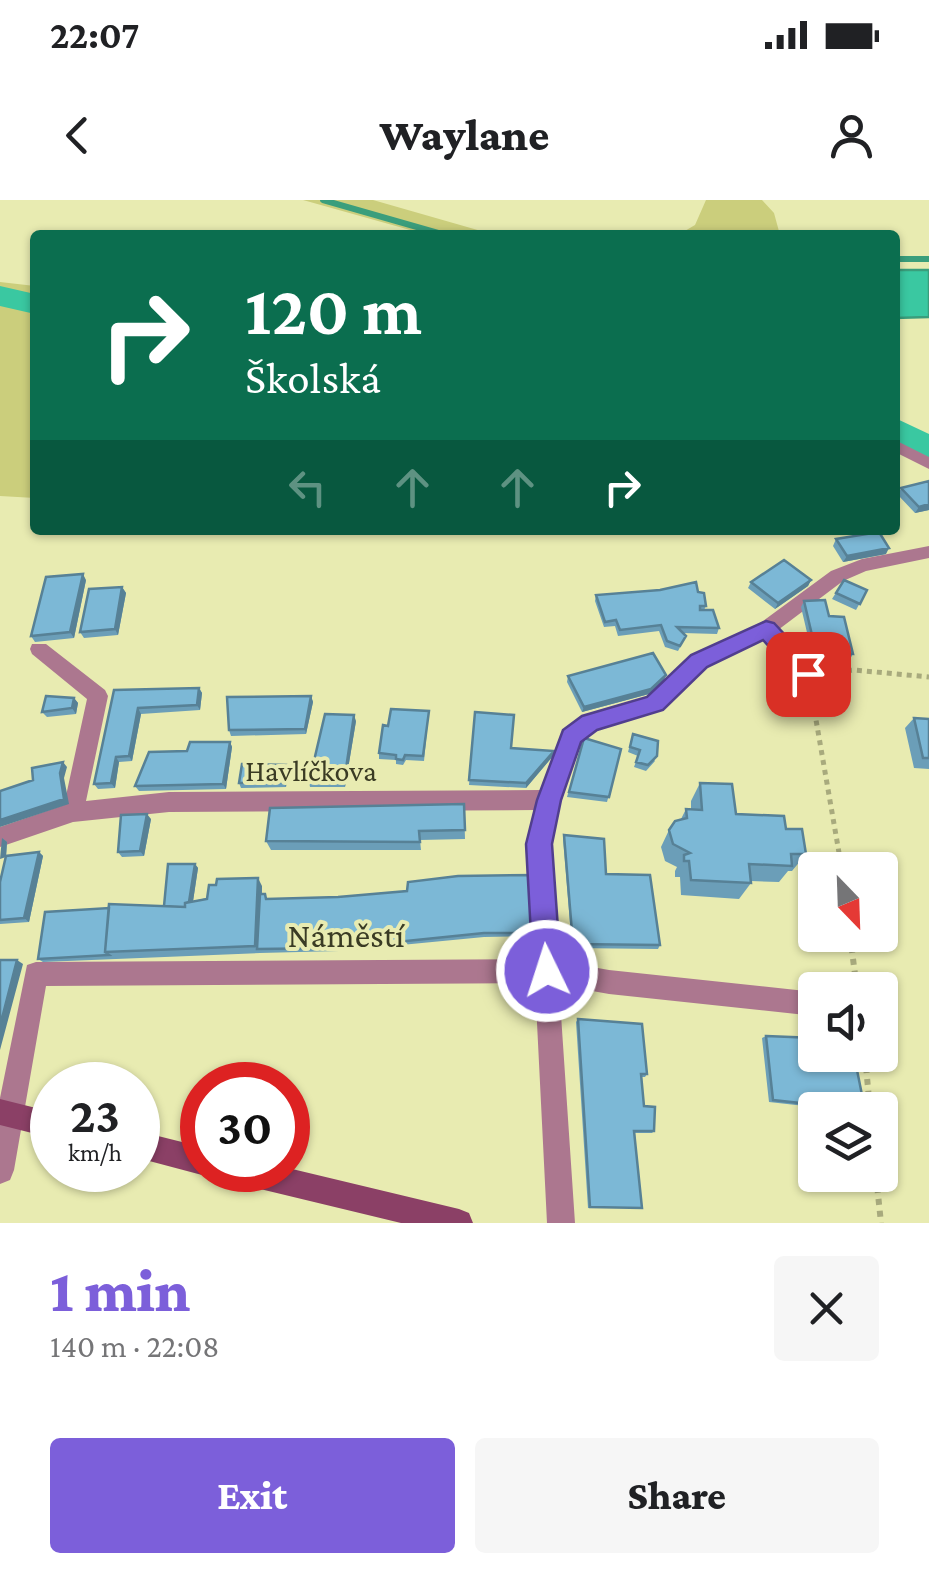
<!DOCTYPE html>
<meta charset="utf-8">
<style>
body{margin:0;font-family:"Crimson Pro",serif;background:#f6f6f6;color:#202124;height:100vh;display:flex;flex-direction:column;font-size:38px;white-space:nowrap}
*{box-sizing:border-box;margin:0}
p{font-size:32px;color:#757577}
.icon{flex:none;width:55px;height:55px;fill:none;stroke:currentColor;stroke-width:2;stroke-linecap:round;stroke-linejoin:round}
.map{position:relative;height:1023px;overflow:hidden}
.drawer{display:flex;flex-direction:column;background:#fff;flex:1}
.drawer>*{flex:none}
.top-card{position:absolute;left:30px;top:30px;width:870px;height:305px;border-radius:10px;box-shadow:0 2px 8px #0004;background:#0b6e4f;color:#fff;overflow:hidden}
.needle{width:65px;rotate:157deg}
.fabs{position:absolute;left:798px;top:652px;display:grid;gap:20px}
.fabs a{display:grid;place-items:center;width:100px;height:100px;border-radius:10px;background:#fff;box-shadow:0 2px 8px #0004;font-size:50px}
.speed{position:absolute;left:30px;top:862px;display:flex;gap:20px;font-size:50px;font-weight:700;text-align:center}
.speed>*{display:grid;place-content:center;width:130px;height:130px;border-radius:50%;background:#fff;box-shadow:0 2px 8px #0004;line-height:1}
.speed small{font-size:25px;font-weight:400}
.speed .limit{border:15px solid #d22;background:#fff;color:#111}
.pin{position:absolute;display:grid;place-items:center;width:85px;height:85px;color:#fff;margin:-42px;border-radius:20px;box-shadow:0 5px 15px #0006}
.me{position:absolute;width:110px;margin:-55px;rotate:356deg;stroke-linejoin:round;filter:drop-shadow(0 0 8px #0008)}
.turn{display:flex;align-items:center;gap:35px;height:210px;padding:0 50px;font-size:45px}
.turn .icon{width:130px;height:130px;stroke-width:2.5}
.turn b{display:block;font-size:70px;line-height:85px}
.lanes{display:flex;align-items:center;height:95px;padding:0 50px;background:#0003;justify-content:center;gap:50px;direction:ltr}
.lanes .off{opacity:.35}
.round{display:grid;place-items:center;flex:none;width:105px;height:105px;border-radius:10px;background:#f6f6f6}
.summary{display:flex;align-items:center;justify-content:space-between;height:170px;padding:0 50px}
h1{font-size:60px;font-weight:800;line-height:75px;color:#7c5fda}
.action{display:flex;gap:20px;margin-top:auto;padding:20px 50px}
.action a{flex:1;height:115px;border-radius:10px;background:#7c5fda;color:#fff;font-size:40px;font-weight:800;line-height:115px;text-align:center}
.action a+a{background:#f6f6f6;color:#202124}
.status{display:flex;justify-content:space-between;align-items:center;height:70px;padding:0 50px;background:#fff;direction:ltr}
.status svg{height:28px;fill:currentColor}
header{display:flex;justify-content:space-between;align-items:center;height:130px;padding:0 50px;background:#fff;font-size:45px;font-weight:800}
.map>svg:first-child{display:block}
.green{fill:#cbce7c}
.water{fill:#3ac8a1;stroke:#3a9e7c;stroke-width:2.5}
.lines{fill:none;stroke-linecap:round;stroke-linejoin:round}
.stream{stroke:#3a9e7c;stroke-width:6}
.river{fill:#3ac8a1;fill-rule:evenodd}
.path-far1{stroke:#a8aa7d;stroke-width:5;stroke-dasharray:5 5;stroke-linecap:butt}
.path{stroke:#a8aa7d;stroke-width:6;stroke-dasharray:6 6;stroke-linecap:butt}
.street{fill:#ac778f;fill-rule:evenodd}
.secondary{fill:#8b4066;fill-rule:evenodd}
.wall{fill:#6b9eb8}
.shaded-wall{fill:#578196}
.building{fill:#7cb8d6;stroke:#578196;stroke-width:2.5}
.route{fill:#7c5fda;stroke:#513e8e;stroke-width:2.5}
.labels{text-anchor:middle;stroke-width:8;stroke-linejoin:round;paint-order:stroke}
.street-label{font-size:30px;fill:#3a3b24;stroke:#e8ebb1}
.near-street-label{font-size:35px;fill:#3a3b24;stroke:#e8ebb1}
</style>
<div class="status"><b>22:07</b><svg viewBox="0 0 49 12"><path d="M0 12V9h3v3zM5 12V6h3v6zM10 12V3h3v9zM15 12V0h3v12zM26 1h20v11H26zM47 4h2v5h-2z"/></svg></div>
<header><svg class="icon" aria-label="back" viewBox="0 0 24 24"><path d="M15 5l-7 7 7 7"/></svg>Waylane<svg class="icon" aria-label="person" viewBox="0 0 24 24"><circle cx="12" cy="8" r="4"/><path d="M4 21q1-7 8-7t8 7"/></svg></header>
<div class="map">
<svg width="929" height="1023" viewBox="0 0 929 1023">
<rect width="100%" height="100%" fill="#e8ebb1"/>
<path class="green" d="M303,0H373L495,35H428Z
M706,0H762L774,13L780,35H678L695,25Z
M0,82L35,86V298L0,296Z"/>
<path class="water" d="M895,70H929V117L895,118Z"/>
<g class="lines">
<path class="stream" d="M323,0L445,35
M895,59H929"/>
<path class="river" d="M0,86L35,94V114L0,106Z
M895,218L929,234V265L895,248Z"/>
<path class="path-far1" d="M827,472L854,470L929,477
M811,491L842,670"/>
<path class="path" d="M850,735L857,790
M865,855L870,910
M876,975L881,1023"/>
<path class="street" d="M895,240L929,257V269L895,252Z
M929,346V358L866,371L843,381L778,430L815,468L818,474L815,480H801L763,438L706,466L662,510L596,529L579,542L560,600L550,644L558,761L609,770L815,792V816L609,794L559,785L575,1023H547L535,783L46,786L14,970L10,980L0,984V898L27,765L36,762L534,759L528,644L536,610L169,612L73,622L0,647V627L64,605L87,499L32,454L30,449L32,444H46L105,490L108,496L86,601L169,592L542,590L564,531L583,516L649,498L692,456L759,424L831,371L862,359Z"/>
<path class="secondary" d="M0,899L52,912V938L0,925Z
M138,931L202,947V970L212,971L202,975L138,958Z
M288,968L459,1009L469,1013L473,1023H401L240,984L230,980L226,970Z"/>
</g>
<path class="wall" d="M901,288L929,310L915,313L898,295Z
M836,339L886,354L843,362L833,346Z
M86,380L74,438L35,442L31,436Z
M811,380L808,386L775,409L748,388L751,382Z
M844,380L867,390L856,410L832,399Z
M122,387L126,393L118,435L84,438L80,432Z
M698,392L706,406L704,410L719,428L717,434L683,433L686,436L678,451L665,447L659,431L618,436L615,426L604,427L595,401L596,395Z
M804,401L829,416L853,454L850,459L813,458L801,407Z
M666,475L664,480L649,494L582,512L567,482L568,476Z
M199,488L202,493L200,510L141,514L132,561L119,562L115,588L98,589L94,584L114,490Z
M311,496L313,502L306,534L231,536L229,530Z
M74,498L78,503L76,514L47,517L42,512Z
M429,511L424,561L406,560L403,565L396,564V560L379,559V553L388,526Z
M475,512L511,548L553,556L526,588L469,585Z
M914,518L929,519V569L914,568L905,528Z
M356,521L345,587H310L309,582Z
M633,534L655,561L646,571L634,567L638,556L628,552Z
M584,538L621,549L607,602L567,597Z
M230,542L232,547L226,589L139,591L135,586L187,551Z
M286,565L288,570L286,587L241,588L239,583Z
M700,583L736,614L786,629L806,654L792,671H788L779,682L751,681V683L739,699L681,695L680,677H675V671L677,667L665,661L661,647L669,630L681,619L686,609H691V601Z
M464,604L465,639L420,640L421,650H271L266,641Z
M151,619L144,656L122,657L118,652Z
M564,635L606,674L660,745L658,749L572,748L563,639Z
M2,638L7,642L6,656L39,652L43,656L29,722L0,724V682L6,657Z
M195,664L198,668L193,701L262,686V694L268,699L542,733L541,736L484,737L339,751L260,753L43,762L38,759L164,706Z
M578,819L647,874L645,877H641L644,906L654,931L652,933H635L640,1008H588L576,822Z
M766,836L865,910H841L769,902L762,838Z"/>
<path class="shaded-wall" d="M929,304V310L915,313L919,307Z
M889,348L886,354L843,362L847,356Z
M83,374L86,380L74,438L70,432Z
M811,380L808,386L775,409L778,403Z
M122,387L126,393L118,435L115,429Z
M666,475L664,480L649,494L582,512L584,507Z
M199,488L202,493L200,510L197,505Z
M311,496L313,502L306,534L305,529Z
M74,498L78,503L76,514L72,508Z
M138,508L141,514L132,561L129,556Z
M354,515L356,521L345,587L344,582Z
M230,542L232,547L226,589L223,584Z
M554,551L553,556L526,588V583Z
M116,557L119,562L115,588L111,583Z
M63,562L67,567L64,578L69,604L0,627V620L60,573Z
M286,565L288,570L286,587L284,582Z
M147,614L151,619L144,656L140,651Z
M2,638L7,642L6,657L0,659Z
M39,652L43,656L29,722L24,718Z
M195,664L198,668L191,715L188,711Z
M258,678L262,686L260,749H257L255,746Z
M17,760L23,764L0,850V826Z"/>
<path class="building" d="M929,281V304L919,307L901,288Z
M879,332L889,348L847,356L836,339Z
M784,360L811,380L778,403L751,382Z
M83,374L70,432L31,436L46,377Z
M844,380L867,390L860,404L836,393Z
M696,382L698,392L704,393L706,406H700V410H713L719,428L677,427L686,436L680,446L667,441L661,425L620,430L616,420L605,422L596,395L660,390Z
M122,387L115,429L80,432L89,389Z
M825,400L829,416L844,417L853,454L816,452L804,401Z
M653,453L666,475L651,489L584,507L568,476Z
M199,488L197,505L138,508L129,556L116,557L111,583L94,584L114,490Z
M46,496L74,498L72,508L42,512Z
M311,496L305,529L229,530L227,497Z
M391,509L429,511L423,556L405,555L403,560L396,559V555L379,553L383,525L388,526Z
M475,512L514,515L511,548L554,551L526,583L469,580Z
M325,514L354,515L344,582H309Z
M914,518L929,519V558H923Z
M633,534L658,541L657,556L648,565L636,562L640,550L630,547Z
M584,538L621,549L609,597L569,592Z
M190,542H230L223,584L135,586L149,552L187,551Z
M63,562L60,573L64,599L0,620V591L33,580L32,568Z
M242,564L286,565L284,582L239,583Z
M700,583L732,584L736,614L784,616L786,629H802L806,654H791L792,666L749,664L751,683L691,680L689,661H684V655L690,653L673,644L669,630L675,621L687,618L686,609L702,610Z
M464,604L465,630L419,631L420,642L266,641L270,608Z
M147,614L140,651L118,652L121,615Z
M564,635L604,639L606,674L650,675L660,745L573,744Z
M39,652L24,718L0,720V682L6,656Z
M168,664H195L189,702L185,703V707L164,706Z
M537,675L542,733H484L338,748L257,749L260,694H265L266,699L338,697L407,691L408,682L458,676Z
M258,678L255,746L105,752L109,704L185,707V703L207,699L209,685H216L217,679Z
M109,708L105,752L109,755L38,759L45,712Z
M0,760H17L0,826Z
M578,819L642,824L647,874H641L644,906L655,907L654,931H634L642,1008L590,1007Z
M766,836L815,838V855H854L865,910L773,900Z"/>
<path class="route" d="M766,421L774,423L816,468L819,474L816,481H800L763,440L707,467L663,510L597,530L581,542L561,600L552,644L561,771L557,781L547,785L537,781L533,771L526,644L537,600L563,530L582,516L647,497L691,455Z"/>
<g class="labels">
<g class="street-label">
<text x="311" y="581">Havlíčkova</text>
</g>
<g class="near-street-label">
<text x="346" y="747">Náměstí</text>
</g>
</g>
</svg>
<div class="fabs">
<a><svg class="needle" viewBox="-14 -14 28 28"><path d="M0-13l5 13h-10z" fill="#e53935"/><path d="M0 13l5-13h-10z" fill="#757577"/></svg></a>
<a><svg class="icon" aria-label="sound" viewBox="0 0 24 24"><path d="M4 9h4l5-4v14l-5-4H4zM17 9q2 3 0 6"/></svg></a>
<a><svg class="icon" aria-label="layers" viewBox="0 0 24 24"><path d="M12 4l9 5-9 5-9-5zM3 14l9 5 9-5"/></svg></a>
</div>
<div class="speed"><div>23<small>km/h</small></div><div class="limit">30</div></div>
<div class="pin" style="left:808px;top:474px;background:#d93025"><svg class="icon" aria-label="arrive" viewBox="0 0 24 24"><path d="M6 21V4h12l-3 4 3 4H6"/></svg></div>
<svg class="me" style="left:547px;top:771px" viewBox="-20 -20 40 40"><circle r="17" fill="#7c5fda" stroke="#fff" stroke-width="3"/><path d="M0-11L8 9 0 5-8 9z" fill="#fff"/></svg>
<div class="top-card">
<div class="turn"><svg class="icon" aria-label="right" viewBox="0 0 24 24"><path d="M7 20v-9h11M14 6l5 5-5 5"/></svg><div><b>120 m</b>Školská</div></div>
<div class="lanes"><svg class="icon off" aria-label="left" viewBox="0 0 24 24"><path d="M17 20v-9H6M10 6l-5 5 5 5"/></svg><svg class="icon off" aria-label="ahead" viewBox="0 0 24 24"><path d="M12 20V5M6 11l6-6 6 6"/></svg><svg class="icon off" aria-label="ahead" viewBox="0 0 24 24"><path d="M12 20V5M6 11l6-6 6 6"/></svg><svg class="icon" aria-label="right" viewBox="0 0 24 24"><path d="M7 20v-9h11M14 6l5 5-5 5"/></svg></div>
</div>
</div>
<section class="drawer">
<div class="summary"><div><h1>1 min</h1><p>140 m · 22:08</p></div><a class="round"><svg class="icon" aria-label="close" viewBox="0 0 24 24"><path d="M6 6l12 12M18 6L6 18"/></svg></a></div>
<div class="action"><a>Exit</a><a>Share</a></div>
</section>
